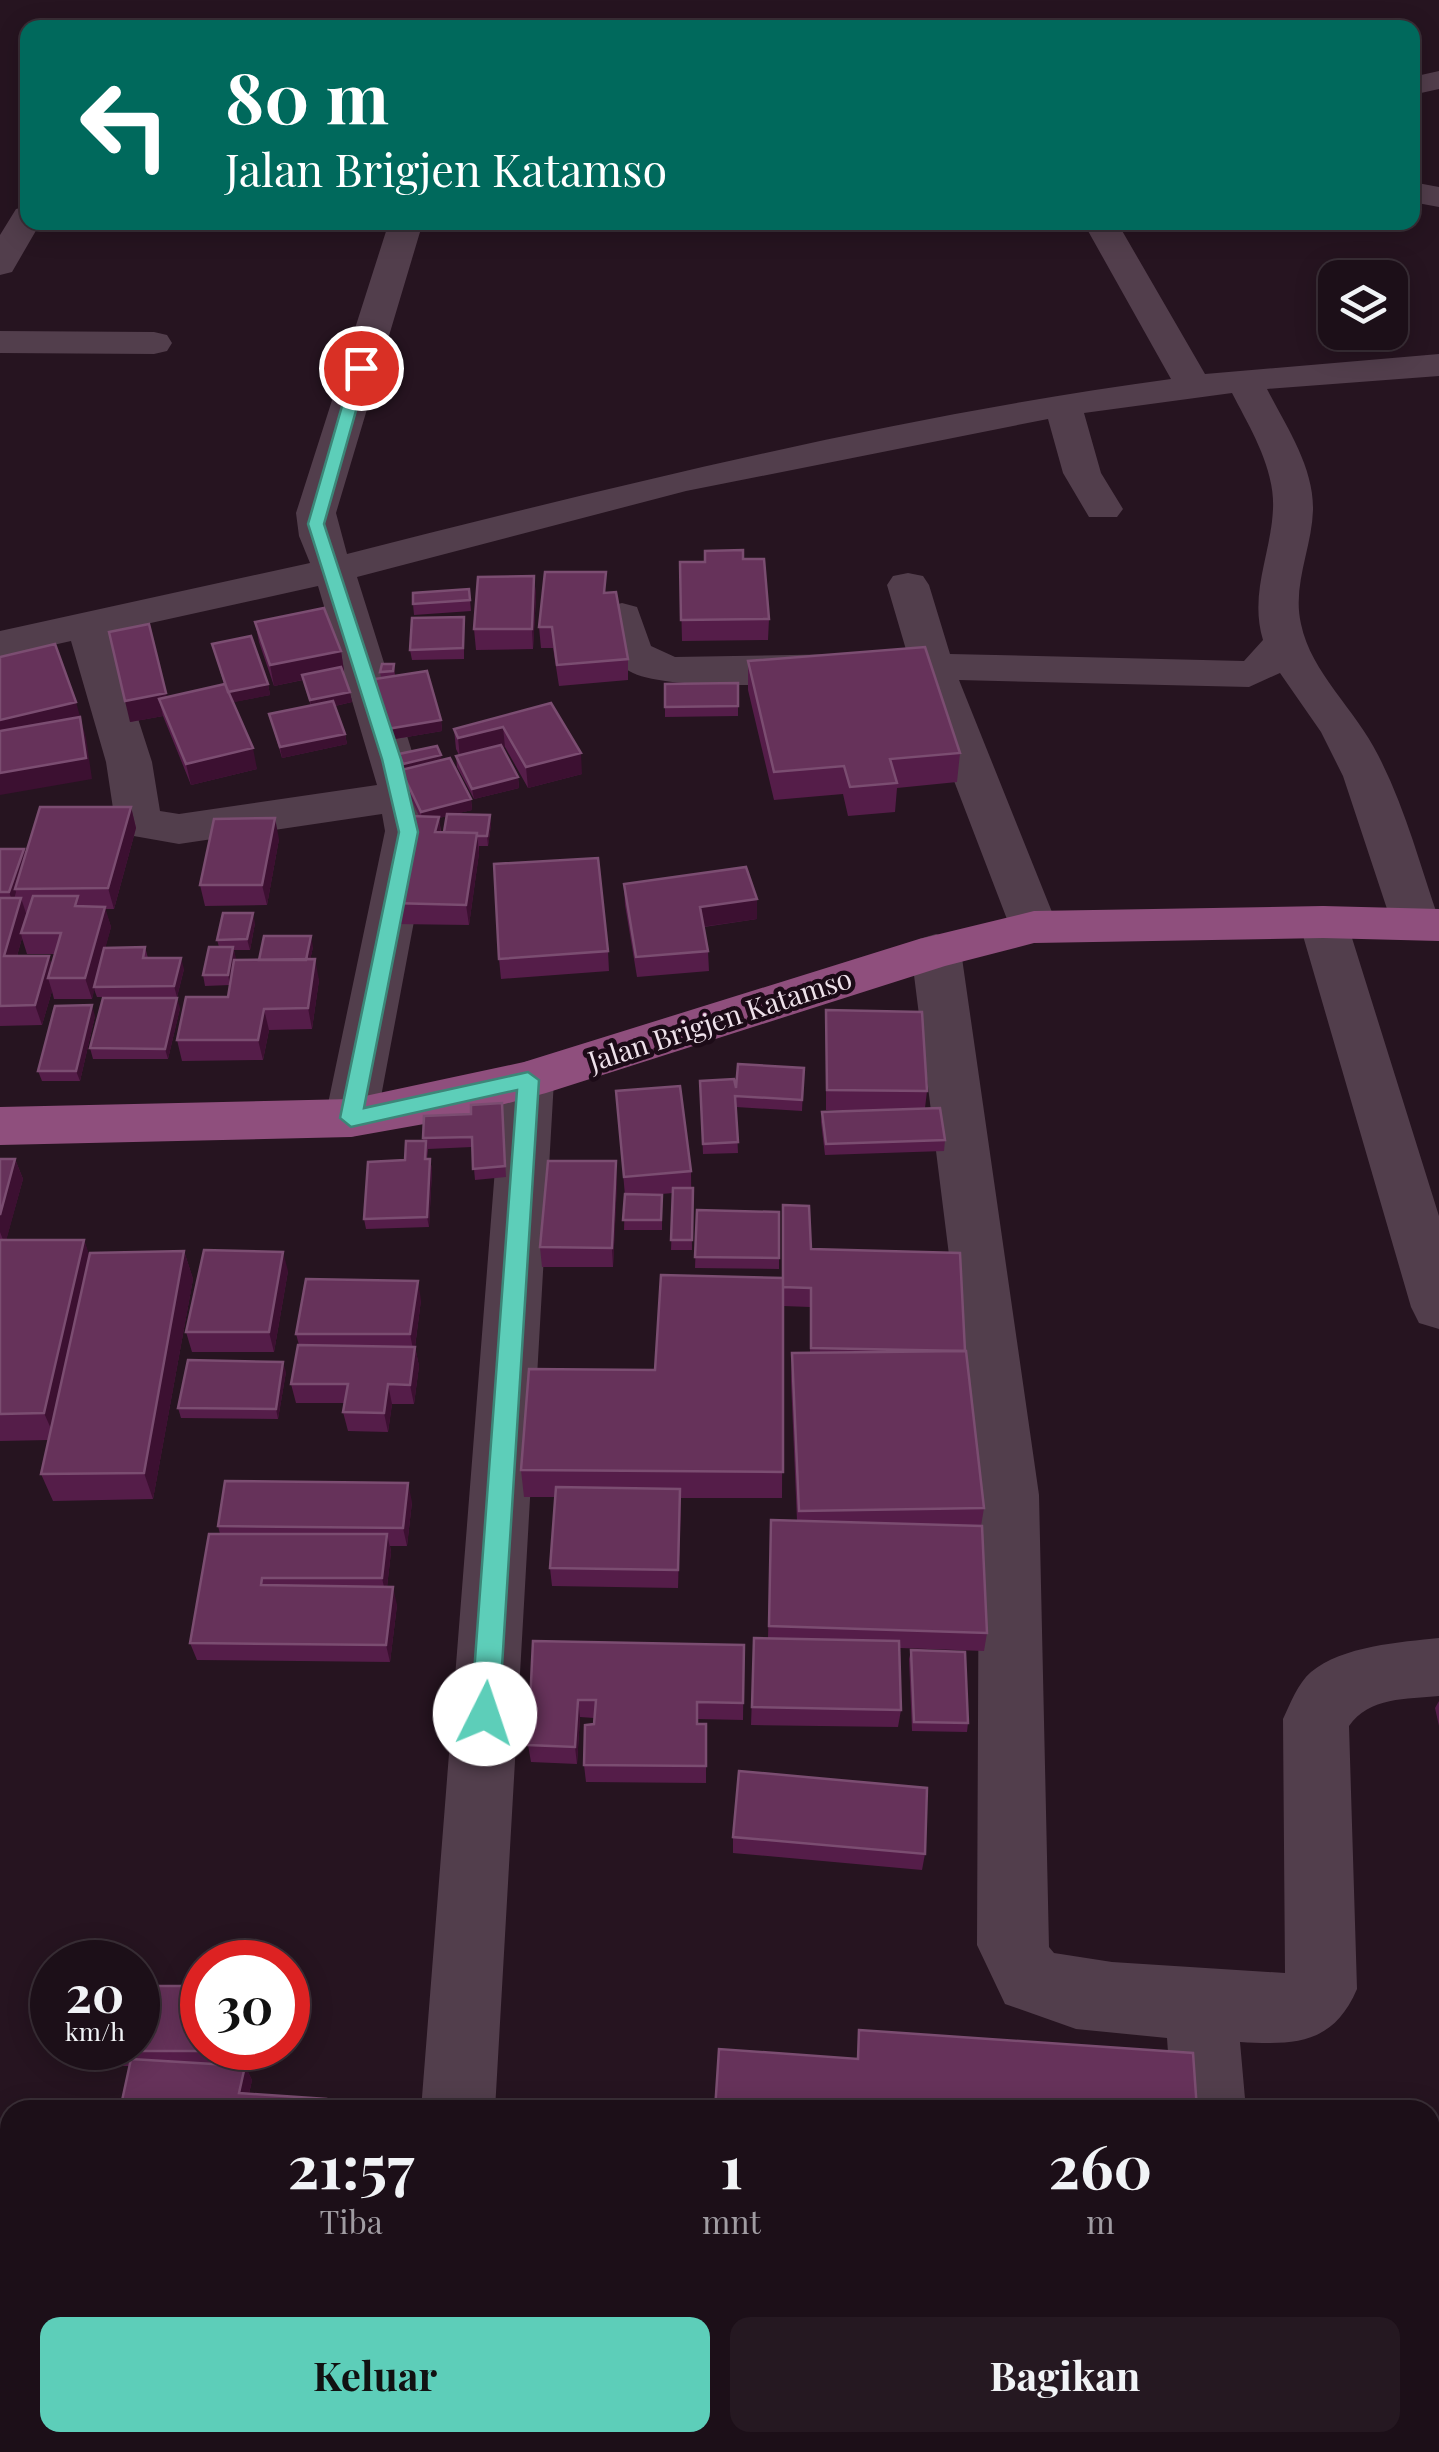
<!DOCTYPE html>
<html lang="id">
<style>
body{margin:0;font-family:"Playfair Display",serif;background:#251821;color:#f1f3f6;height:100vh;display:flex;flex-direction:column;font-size:38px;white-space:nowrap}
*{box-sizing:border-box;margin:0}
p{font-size:32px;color:#a09ca2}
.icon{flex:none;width:55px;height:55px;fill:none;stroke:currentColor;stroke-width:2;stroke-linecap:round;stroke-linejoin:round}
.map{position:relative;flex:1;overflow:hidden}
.sheet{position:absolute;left:0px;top:2100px;width:1440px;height:352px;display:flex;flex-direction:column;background:#1c0f18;border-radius:30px 30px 0 0;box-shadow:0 5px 25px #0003,0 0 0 2px #3a2f37}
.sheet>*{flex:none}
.hud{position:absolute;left:20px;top:20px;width:1400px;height:210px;border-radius:20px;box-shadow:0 5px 25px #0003,0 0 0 2px #3a2f37;background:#00695c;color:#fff;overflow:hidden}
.buttons{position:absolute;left:1318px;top:260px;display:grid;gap:20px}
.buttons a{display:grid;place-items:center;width:90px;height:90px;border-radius:20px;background:#1c0f18;box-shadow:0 5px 25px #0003,0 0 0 2px #3a2f37;font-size:50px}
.speed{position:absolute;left:30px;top:1940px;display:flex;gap:20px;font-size:50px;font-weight:700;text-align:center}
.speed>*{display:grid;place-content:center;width:130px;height:130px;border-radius:50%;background:#1c0f18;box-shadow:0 5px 25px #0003,0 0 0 2px #3a2f37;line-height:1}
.speed small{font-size:25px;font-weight:400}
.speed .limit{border:15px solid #d22;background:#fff;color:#111}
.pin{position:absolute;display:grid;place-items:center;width:85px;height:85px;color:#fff;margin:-42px;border:5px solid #fff;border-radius:50%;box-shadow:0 2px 10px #0007}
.me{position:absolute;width:110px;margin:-55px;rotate:4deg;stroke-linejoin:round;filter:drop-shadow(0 0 8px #0008)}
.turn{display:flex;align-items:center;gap:35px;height:210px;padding:0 40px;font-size:45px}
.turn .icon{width:130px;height:130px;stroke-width:2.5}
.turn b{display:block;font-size:70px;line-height:85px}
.eta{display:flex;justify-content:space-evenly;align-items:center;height:170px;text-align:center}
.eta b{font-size:60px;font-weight:700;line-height:70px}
.primary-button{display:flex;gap:20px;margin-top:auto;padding:20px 40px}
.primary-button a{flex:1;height:115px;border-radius:20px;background:#5dceb9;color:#111;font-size:40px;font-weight:700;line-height:115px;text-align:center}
.primary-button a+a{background:#251821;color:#f1f3f6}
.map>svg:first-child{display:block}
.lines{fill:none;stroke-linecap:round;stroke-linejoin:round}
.minor{fill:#523e4c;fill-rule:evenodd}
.major{fill:#8f4f7d;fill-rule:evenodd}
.wall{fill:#551d49;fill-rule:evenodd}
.shaded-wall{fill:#3c1031}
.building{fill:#66325a;stroke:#7b4d71;stroke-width:2.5}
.route{fill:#5dceb9;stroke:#3c8678;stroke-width:2.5}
.labels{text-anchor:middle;stroke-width:9;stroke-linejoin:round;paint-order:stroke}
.street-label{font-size:28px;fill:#eee1ea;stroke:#1c0b17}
</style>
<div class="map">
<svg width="1439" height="2452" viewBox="0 0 1439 2452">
<rect width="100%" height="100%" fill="#261420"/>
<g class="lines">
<path class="minor" d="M1439,71V89L1412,95V77Z
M1412,182L1439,187V207L1412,202Z
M28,206V222H41L12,272L0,275V235L16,209Z
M389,222H423L336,513L347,554C619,485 892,417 1171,379L1083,222H1117L1205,374L1439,354V376L1267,389C1286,426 1314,467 1313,510C1312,548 1292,585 1301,624C1311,673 1356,710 1378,755C1405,807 1420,865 1439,920L1433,936L1416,940L1399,936L1392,924L1343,776L1321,732L1280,673L1249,687L959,680L1058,927L1051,939L1034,943L1017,939L1010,927L915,679C854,680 681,695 633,673C609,662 607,639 601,616L607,607L622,603L637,607L651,646L675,657L907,653L887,585L893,576L908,573L923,576L929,585L950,654L1244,661L1263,640C1249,593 1271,555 1273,509C1275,468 1250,428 1232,393L1084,413L1101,473L1123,509L1117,517H1089L1063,473L1048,419L686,491L357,577L426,796L431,831L377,1118L370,1132L351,1137L332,1132L325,1118L385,831L382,814L179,844L128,835L114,815L106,762L71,641L0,657V631L310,563L299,536L296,513ZM318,586L377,785L179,814L160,811L152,762L110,632Z
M0,331L154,332L167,335L172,343L167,351L154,354L0,353Z
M1323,906L1340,910L1347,922L1439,1216V1329L1419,1323L1411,1307L1299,922L1306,910Z
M936,934L953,939L961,951L1039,1495L1049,1947L1054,1953L1112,1962L1285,1973L1283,1719C1290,1704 1298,1683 1311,1672C1342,1646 1401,1642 1439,1638V1696C1407,1699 1369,1697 1349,1726L1357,1989C1333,2045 1294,2045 1240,2042L1246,2110H1172L1167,2038L1076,2029L1005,2004L977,1945L979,1495L911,951L919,939Z
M528,1061L546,1067L554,1080L495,2110H421L502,1080L510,1067Z
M395,2442H475L476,2452H394Z
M1198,2442H1278L1279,2452H1197Z"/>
<path class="major" d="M1323,906L1439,909V941L1323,938L1034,943L945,966L546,1093L441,1121L351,1137L0,1145V1107L351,1099L524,1062L919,939L1034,911Z"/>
</g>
<path class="wall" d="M743,559L769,619L768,640L682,641L680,562Z
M534,576L536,596L533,649L476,650L474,629Z
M469,589L471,611L414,615L413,604Z
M607,593L628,659V680L559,686L553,648H541L539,627Z
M464,617V659L412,660L410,650Z
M255,622L341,651L344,671L343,672L352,702L335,706L345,734L347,744L282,758L269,714L311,706L303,680L274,686L259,642Z
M212,644L268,684L270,695L233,702L257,769L191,785L163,716L130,722L167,697L224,684Z
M748,661L960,753L957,782L897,788L895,812L848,816L843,794L774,800L748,690Z
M394,664L395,676L441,720L442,731L389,740L375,679L381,678L380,672Z
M738,683V716L665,717V684Z
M551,703L582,774L528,788L505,747L502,748L518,777L519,788L474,799L457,767L456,756L459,755L456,749L454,729Z
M399,754L442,760L471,799L472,810L454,814L490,815L491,825L488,846H479V853L469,925L395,924L392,903L419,816L403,781ZM447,816L444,832H441L439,818Z
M131,807L136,828L114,909H105L111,927L105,948L145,947L148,958L184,969L177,997H97L94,989L92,999H54L52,991L42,1025L0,1026V849H24L26,854ZM22,938L27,954H55L51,965L49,956H17Z
M279,839L267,905L205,906L200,885Z
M624,884L757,919L704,927L708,951L709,971L637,977L625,905Z
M255,923L250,950H234L235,960H259L313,947L310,960L319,980L312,1029L269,1030L263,1060L182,1061L177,1040L228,997L230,985L205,986L203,975L219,947L217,940Z
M608,951L609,971L501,979L499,959Z
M180,1008L168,1059H93L90,1048Z
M826,1010L927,1091L925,1108L945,1140L944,1151L825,1155L821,1122L822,1112L853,1111L826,1110Z
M95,1016L80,1081H42L38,1071Z
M804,1068L802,1111L736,1107L738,1153L703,1154L700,1081L736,1088Z
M616,1091L691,1171L692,1250H671L673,1193L650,1195H662V1230H624L625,1196Z
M502,1103L506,1177L475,1180L472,1147L428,1149L427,1159H430L432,1170L429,1227L366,1229L364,1219L405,1160L423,1141L424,1116L471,1114Z
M0,1159H15L23,1179L6,1240H84L89,1256L184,1251L193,1279L153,1499L53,1501L41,1474L49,1440L0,1441Z
M617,1182L613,1267H542L540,1247Z
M697,1210L779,1212V1269L695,1268Z
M811,1249L965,1351L984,1508L981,1526L987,1633L984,1651L900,1648L901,1710L898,1727L751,1725L754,1638H768L771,1520L797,1521L791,1381L792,1353H810V1307L783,1306L782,1498H681L678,1588L552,1586L550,1568L555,1497H524L521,1470L782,1278Z
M288,1271L274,1352H192L186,1332Z
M421,1300L415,1347L419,1366L414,1404H392L388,1432L348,1431L343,1412L345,1403H296L291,1384L299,1345L296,1334Z
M286,1372L278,1419L181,1418L178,1408Z
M412,1502L407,1546H390L391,1552L387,1587L397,1605L390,1662L197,1660L190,1643L220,1534L218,1526Z
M533,1641L744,1645L743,1720L697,1719V1724H706V1783L586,1782L584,1765L594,1718L580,1717L577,1764L531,1762L528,1745Z
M911,1650L968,1723L967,1732L912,1731L909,1659Z
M1439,1701V1726L1435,1708Z
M733,1837L925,1854L922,1870L733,1853Z
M202,2048H275L272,2066H245L252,2080L249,2094L120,2110L130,2066H101L92,2051Z"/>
<path class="shaded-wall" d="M534,576L536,596L533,649L532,629Z
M341,651L344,671L274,686L270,665Z
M268,684L270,695L230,703L228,692Z
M350,692L352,702L312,711L310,700Z
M166,693L171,714L159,699L163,716L130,722L125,701Z
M76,702L86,738L92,779L0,795V720Z
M441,720L442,731L389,740L387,729Z
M503,727L505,747L460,758L458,738Z
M345,734L347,744L282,758L280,747Z
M253,748L257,769L191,785L186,764Z
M581,753L582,774L528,788L526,767Z
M441,755L443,766L405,775L403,764Z
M518,777L519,788L474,799L472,789Z
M471,799L472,810L439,818L441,838L422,822L421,812Z
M131,807L136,828L114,909L108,888Z
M490,815L491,825L488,846L487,836Z
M275,818L279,839L267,905L262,885Z
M477,833L479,853L469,925L466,905Z
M24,849L27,860L15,889L16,892L13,903L9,892Z
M21,898L28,919L21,933L22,938L11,977L4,956Z
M757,899V919L701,927L700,907Z
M105,907L111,927L92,999L85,978Z
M253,913L255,923L250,950L247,939Z
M311,936L313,947L307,974L305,964Z
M233,947L236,958L230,985L228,975Z
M49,956L55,977L48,978L52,991L42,1025L35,1005Z
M181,958L184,969L177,997L174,986Z
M315,959L319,980L312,1029L308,1008Z
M177,998L180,1008L168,1059L165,1049Z
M92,1005L95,1016L80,1081L76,1071Z
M264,1009L269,1030L263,1060L258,1040Z
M15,1159L23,1179L5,1245L0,1232V1215Z
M430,1159L432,1170L429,1227L427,1217Z
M616,1161L617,1182L613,1267L612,1248Z
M84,1240L94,1268L56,1440L44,1413Z
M184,1251L193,1279L153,1499L144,1473Z
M283,1252L288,1271L274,1352L269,1332Z
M418,1281L421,1300L414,1354L410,1334Z
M415,1347L419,1366L414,1404L410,1385Z
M283,1362L286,1372L278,1419L276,1409Z
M388,1384L392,1404L388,1432L384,1413Z
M408,1483L412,1502L407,1546L403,1528Z
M680,1489L681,1508L678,1588V1570Z
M387,1534L391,1552L386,1596L382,1578Z
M393,1587L397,1605L390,1662L386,1645Z
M578,1700L580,1717L577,1764L575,1747Z
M266,2048H275L272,2066L266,2051Z
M245,2066L252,2080L246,2107L239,2093Z"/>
<path class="building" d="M743,550V559H764L769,619L681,620L680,562H705V551Z
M545,572H606L604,593L616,592L628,659L557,665L552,627H539Z
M534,576L532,629H474L478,577Z
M469,589L470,600L413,604V593Z
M324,608L341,651L270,665L255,622Z
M464,617L463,648L410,650L412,618Z
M149,624L166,693L125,701L109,632Z
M251,636L268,684L228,692L212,644Z
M55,644L76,702L0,720V657Z
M925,647L960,753L890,759L897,783L850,787L844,766L774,772L748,661Z
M382,664H394L393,671L380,672Z
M341,667L350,692L310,700L302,675Z
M427,671L441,720L387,729L375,679Z
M738,683V706L665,707V684Z
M225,684L253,748L186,764L159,699Z
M333,701L345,734L280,747L269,714Z
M551,703L581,753L526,767L503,727L458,738L454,729Z
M80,717L86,758L0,773V731Z
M501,745L518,777L472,789L456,756Z
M437,746L441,755L403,764L399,754Z
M450,758L471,799L421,812L401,770Z
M40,807H131L108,888L15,889Z
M447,814L490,815L487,836H477V833L444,832Z
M410,816L439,817L435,832L477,833L466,905L392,903Z
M275,818L262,885H200L214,819Z
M0,849H24L9,892H0Z
M598,858L608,951L499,959L494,864Z
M746,867L757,899L700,907L708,951L636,957L624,884Z
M33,896H78L75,906L105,907L85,978H48L61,933H21Z
M0,898H21L4,956H49L35,1005L0,1006Z
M223,913H253L247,939L217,940Z
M264,936H311L306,960H259Z
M145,947L143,958H181L174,986L94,987L104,948Z
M209,947H233L228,975H203Z
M315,959L308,1008L264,1009L258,1040H177L186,997H228L234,960Z
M103,998H177L165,1049L90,1048Z
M92,1005L76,1071H38L55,1006Z
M826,1010L922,1012L927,1091L827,1090Z
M738,1064L804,1068L802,1100L735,1096L738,1142L703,1144L700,1081L734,1079L736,1088Z
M680,1086L691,1171L624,1177L616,1091Z
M502,1103L505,1166L473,1169L472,1137L423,1138L424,1116L471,1114V1105Z
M940,1108L945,1140L826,1144L822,1112Z
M406,1141H426L425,1159H430L427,1217L364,1219L368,1162L405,1160Z
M0,1159H15L0,1215Z
M548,1161H616L612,1248L540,1247Z
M673,1188H693L692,1240H671Z
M625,1194L662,1195L661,1220H623Z
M783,1205L809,1206L811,1249L960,1253L965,1351L811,1348V1288L783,1287Z
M697,1210L779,1212V1258L695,1257Z
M0,1240H84L44,1413L0,1414Z
M204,1250L283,1252L269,1332H186Z
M184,1251L144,1473L41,1474L90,1253Z
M661,1275L783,1278V1472L521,1470L529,1369L655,1370Z
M306,1279L418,1281L410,1334H296Z
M298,1345L415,1347L410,1385L388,1384L384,1413L343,1412L348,1384H291Z
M966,1351L984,1508L799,1511L792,1353Z
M188,1360L283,1362L276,1409L178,1408Z
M225,1481L408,1483L403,1528L218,1526Z
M556,1487L680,1489L678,1570L550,1568Z
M771,1520L982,1526L987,1633L769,1626Z
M209,1534H387L382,1578H262L261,1585L393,1587L386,1645L190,1643Z
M754,1638L899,1641L901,1710L752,1707Z
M533,1641L744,1645L743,1703L697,1702V1724H706V1766L584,1765L585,1725L594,1724L596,1700H578L575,1747L528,1745Z
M911,1650L965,1652L968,1723L914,1722Z
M739,1771L927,1788L925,1854L733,1837Z
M138,1986H202V2048H266V2051H92V2048H138Z
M859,2030L1193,2053L1197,2110H715L719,2049L858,2059Z
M131,2059L245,2066L239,2093L326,2099L324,2110H120Z
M458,2442H702L701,2452H456Z
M854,2442H1148V2452H854Z"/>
<path class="route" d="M361,363L368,368L324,524L401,759L418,832L364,1108L528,1072L539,1080L499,1714L495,1723L485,1726L475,1723L471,1714L517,1090L351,1127L340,1118L399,832L382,759L308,524L353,368Z"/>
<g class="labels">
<g class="street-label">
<text transform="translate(720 1020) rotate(-18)" y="10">Jalan Brigjen Katamso</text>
</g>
</g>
</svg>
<div class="buttons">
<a><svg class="icon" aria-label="layers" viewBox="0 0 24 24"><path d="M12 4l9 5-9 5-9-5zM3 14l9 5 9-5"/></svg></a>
</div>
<div class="speed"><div>20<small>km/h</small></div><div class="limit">30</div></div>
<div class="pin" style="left:361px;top:368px;background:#d93025"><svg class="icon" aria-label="arrive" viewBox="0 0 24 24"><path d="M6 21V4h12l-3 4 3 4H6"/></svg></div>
<svg class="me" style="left:485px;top:1714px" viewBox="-20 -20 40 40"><circle r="19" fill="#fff"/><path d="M0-13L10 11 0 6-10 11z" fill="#5dceb9"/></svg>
<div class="hud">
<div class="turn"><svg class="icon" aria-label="left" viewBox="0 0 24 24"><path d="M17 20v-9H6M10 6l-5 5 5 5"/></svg><div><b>80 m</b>Jalan Brigjen Katamso</div></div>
</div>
<section class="sheet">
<div class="eta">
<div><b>21:57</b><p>Tiba</p></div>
<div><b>1</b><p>mnt</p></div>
<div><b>260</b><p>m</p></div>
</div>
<div class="primary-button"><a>Keluar</a><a>Bagikan</a></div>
</section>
</div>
